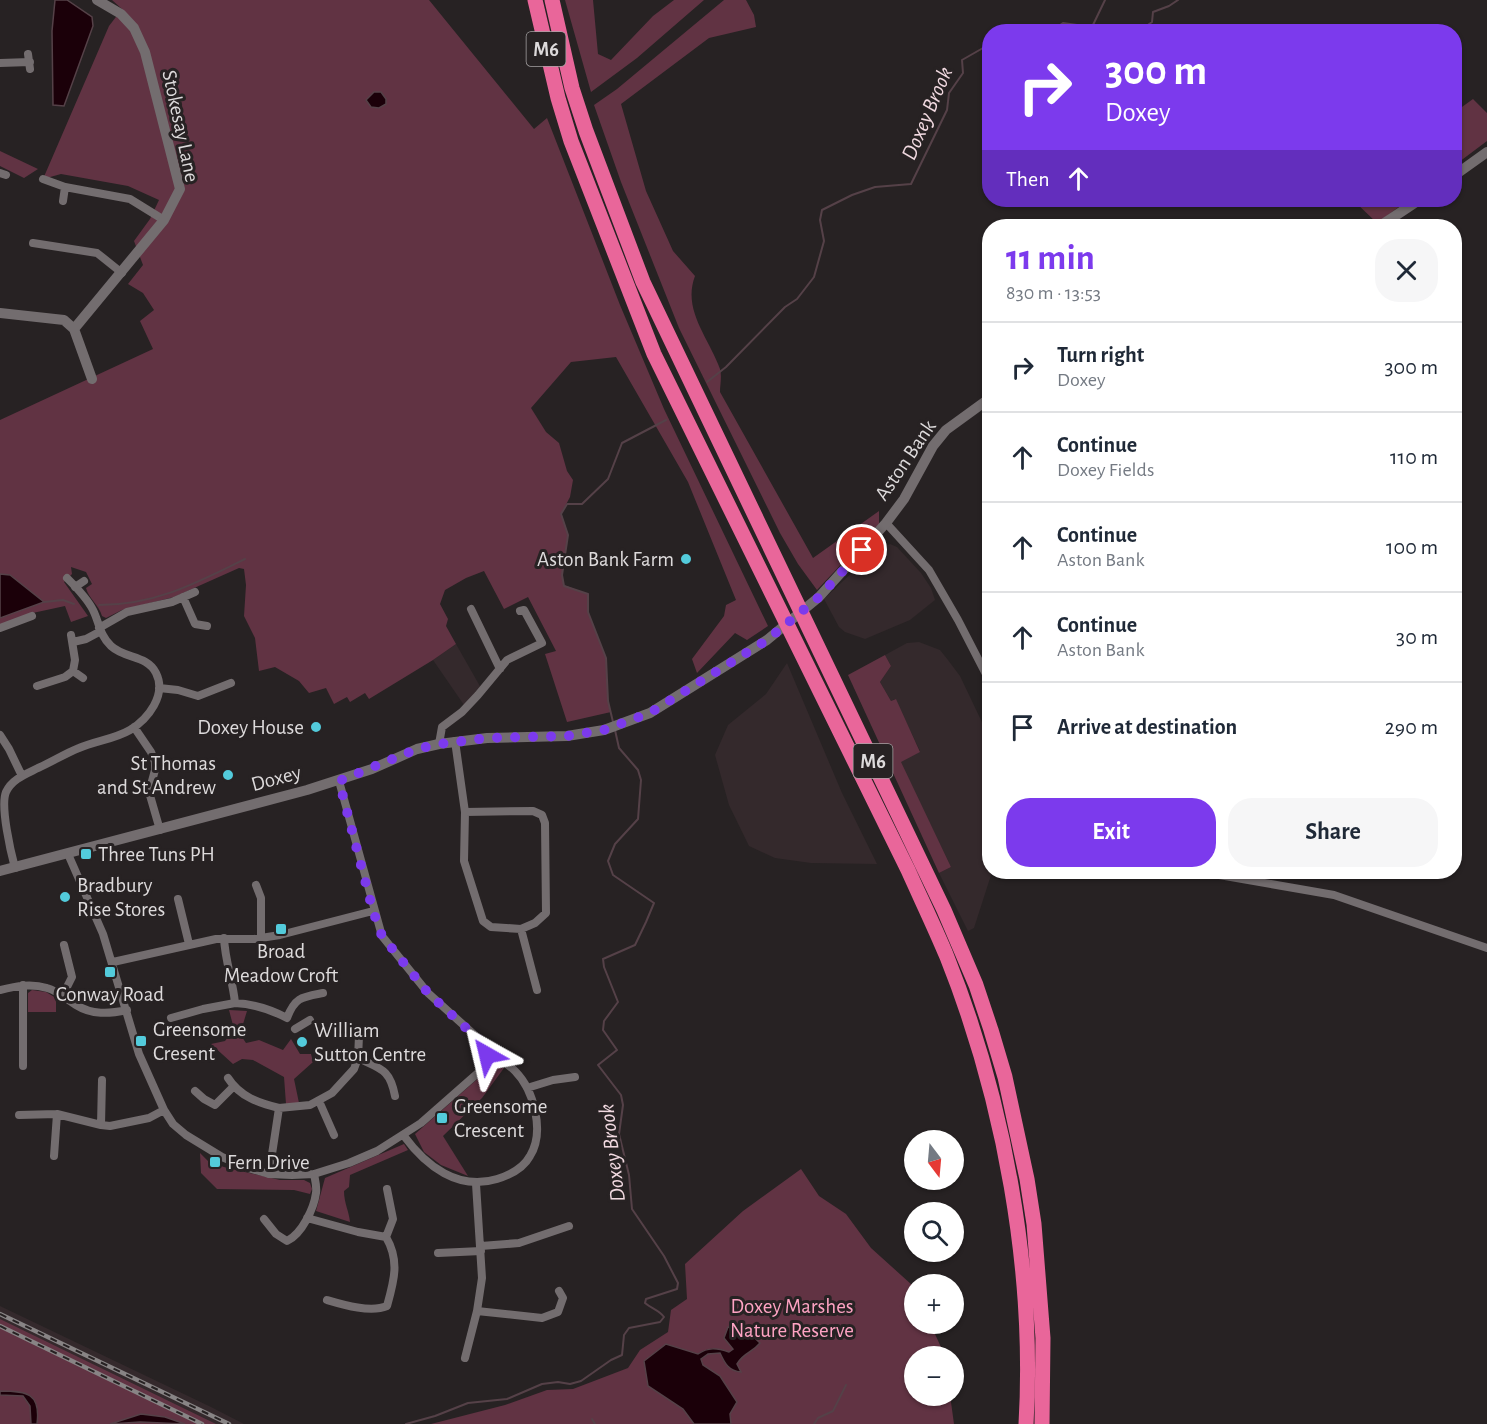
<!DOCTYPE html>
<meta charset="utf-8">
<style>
body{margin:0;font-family:"Alegreya Sans",sans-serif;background:#f6f6f7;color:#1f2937;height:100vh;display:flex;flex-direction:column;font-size:22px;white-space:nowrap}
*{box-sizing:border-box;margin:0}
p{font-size:20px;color:#747a83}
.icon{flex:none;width:33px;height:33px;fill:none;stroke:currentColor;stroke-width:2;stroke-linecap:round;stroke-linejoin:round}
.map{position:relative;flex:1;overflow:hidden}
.side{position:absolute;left:982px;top:219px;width:480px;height:660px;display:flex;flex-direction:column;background:#fff;border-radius:24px;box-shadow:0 2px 4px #0004}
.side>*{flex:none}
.banner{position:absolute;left:982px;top:24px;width:480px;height:183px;border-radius:24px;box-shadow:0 2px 4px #0004;background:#7c3aed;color:#fff;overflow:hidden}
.needle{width:39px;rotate:164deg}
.tools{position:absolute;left:904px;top:1130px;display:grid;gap:12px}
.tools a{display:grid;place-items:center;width:60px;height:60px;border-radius:50%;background:#fff;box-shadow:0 2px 4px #0004;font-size:30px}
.pin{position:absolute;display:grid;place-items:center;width:51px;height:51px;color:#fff;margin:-26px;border:3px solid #fff;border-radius:50%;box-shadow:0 2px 6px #0007}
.me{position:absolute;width:66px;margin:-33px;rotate:323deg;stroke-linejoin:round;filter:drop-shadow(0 0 4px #0008)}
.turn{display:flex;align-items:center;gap:21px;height:126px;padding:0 24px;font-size:27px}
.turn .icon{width:78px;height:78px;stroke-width:2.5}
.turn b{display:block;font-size:42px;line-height:51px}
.then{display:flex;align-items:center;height:57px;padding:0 24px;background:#0003;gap:12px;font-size:22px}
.round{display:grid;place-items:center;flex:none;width:63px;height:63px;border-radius:24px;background:#f6f6f7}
.headline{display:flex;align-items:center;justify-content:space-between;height:102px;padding:0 24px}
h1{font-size:36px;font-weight:700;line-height:45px;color:#7c3aed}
.action{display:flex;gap:12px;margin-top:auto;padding:12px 24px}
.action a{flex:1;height:69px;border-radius:24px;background:#7c3aed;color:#fff;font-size:24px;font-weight:700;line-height:69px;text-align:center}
.action a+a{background:#f6f6f7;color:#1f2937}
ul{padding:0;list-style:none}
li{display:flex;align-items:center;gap:18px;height:90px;padding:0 24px;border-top:2px solid #e0e1e3}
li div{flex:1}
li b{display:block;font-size:22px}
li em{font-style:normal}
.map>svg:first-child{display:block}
.built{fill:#34292c}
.green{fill:#613343}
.water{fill:#1b0009;stroke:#554148;stroke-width:1.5}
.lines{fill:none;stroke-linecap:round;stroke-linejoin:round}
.stream{stroke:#554148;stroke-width:2}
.minor{stroke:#736d6f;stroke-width:8}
.tertiary{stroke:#736d6f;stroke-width:10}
.motorway{stroke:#e9669a;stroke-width:15}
.rail-casing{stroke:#888485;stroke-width:4.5}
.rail{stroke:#272223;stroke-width:2;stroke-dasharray:7;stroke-linecap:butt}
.route{stroke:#7c3aed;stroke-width:10;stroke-dasharray:0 18}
.poi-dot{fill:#53cbdb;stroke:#272223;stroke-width:2}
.labels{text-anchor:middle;stroke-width:6;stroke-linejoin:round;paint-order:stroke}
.shield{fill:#272223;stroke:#a6a3a4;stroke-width:1.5}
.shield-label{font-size:20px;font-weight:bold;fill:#dddadb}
.street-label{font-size:21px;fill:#dddadb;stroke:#272223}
.poi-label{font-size:21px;fill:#dddadb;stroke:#272223;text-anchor:start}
.park-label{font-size:21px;fill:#fea3c3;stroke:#272223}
.water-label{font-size:22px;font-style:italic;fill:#f1d9e0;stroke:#272223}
</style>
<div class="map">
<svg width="1487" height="1424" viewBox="0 0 1487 1424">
<rect width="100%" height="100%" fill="#272223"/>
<path class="built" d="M890,544L897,547L921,573L931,588L935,600L910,620L865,639L845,632L839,627L824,599L877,549Z
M919,642L940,650L948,660L960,676L990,739V872H992L974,928L968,931L939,873L951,867L900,762L920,751L895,699L891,701L880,682L891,666L885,655L907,643Z
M456,644L481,688L464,705L433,660Z
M787,663L842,793L877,864L811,863L775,858L749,846L729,805L715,755L728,725L766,694Z
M0,1306L211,1407L244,1424H187L0,1334Z"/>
<path class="green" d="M112,0H429L534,129L547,118L620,305L664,409L768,626L747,640L735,633L697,673L692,659L724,616L726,605L736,600L688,482L616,357L571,362L531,408L546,432L559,443L567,471L573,480L570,497L561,514L568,535L562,575L564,585L588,594V612L606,658L608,701L611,712L567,722L545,654L556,651L528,597L504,609L484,571L466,578L445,590L440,604L448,619L446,626L456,644L433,660L369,699L365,693L350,702L347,697L334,704L326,688L309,693L299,681L275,667L259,671L255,638L244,616L246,585L244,569L239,568L174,597L122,610L106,618L102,616C99,605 89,599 86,588L92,584L86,572L71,567L72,574L64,582L88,616L71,622L65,606L28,614L0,625V618L43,602L10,575L0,574V420L153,349L140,321L154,310L143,293L128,284L143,265L134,241L150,219L159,200L128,186L61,174L43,179L109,26L122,9Z
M565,0H593L598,54L611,60L653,16L674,0H704L637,58L591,92Z
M724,0H746L754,15L756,27L709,38L621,104L646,191L673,251L695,276C682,310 709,338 720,369C722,376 720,385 720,392L813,558L879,511V524L817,590L798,564L780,533L679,328L621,182L594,105L617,89Z
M1473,99L1487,113V141L1455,165V112Z
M0,151L38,169L24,178L0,166Z
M1353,200H1408L1377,223Z
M885,655L891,666L880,682L891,701L896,699L920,752L901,762L951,867L939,873L848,675Z
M32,990L46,992L56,998V1012H28V993Z
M229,1010L247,1011L240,1034L246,1043L259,1040L283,1050L291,1039L300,1054H311L313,1062L294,1079L299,1103L286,1104L284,1077L253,1060L242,1059L233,1064L211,1044L225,1041L234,1029Z
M491,1067L504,1068L482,1098L443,1136L468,1176L441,1165L424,1152L415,1134Z
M404,1144L408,1150L350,1175L349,1187L344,1191C344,1203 349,1211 350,1222L316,1211L325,1178Z
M200,1153L209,1162L227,1168L280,1180H304L310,1183L312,1189L310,1194L294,1190L217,1189L201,1173Z
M801,1169L819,1196L846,1214L871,1248L912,1285L915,1291V1323H930L945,1356H915V1395H950L954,1424H431L505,1405L547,1390L573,1389L628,1368L640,1350L668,1332L671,1310L687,1299L685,1264L743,1211Z
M0,1319L216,1424H0Z"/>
<path class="water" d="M55,0H67L92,17L93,26L64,106L53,105L52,31Z
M374,92H381L386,99V104L379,108L371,107L366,100Z
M0,574L10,575L44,602L0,618Z
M728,1327L744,1328L760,1343C751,1354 744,1352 737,1364L741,1372C729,1371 725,1364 720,1353L708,1354L701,1359L703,1365L720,1376L737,1402L730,1414L731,1424H694L683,1409L648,1386L644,1361L666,1344L698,1354C708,1347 717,1348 729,1352L733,1349L724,1338Z
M0,1391C27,1391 41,1393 37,1424H31L30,1406L23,1396L0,1395Z
M141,1414L165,1417L185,1424L140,1422L110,1424Z"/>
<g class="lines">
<path class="stream" d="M1092,27L1105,0
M1050,32L1063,23L1091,27L1090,32
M1138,32L1152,22L1153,12L1169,6L1178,0
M707,382L726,367L785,307L797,299L814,277L824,241L820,220L822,210L852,195L875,187L911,184L947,110L949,93L963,73L962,60L990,44
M44,602L63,600L74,604
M99,605C155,605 197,583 245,559
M613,722L608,701L606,658L588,612V594L564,586L562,575L568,535L561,514L567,504H582L608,479L622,443L666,420
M592,1419L595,1424
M406,1424L435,1416L468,1403L507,1399L542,1384L558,1382L570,1384L581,1381L611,1360L622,1355L624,1335L629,1328L660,1322L664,1317C659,1310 652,1309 645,1303L646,1299L677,1289L678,1283L664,1256L632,1209L629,1175L619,1134L623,1105L621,1095L598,1065L617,1050L603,1030L604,1021L618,1002L604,967L603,959L635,945L646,922L654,903L613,875L608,861L615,844L638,819L641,780L638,770L619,748L615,730
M814,1424L818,1418L833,1411L846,1385"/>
<path class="minor" d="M28,54L30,69
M0,63L30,62
M0,173L6,175
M43,179L65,187L130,199L164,220
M63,201L65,187
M33,243L97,253L122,273
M886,523L929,570L958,620L990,682
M75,587L84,581
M183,597L195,624L207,626
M471,609L500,669
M0,628L32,616
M99,628L127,612L172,602L195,592
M73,642L86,639L101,631
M73,671L83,678
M37,686L65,677L73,671L75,660L71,635
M159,688L178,690L198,696L231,683
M134,727L151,752L155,762V770L149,792L160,830
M0,735L9,749L22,776
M455,741L465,812L464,861L483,921L491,927L521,929L537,990
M439,744L442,727L462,712L478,695L507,660L542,643L524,610L520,611
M465,812L533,811L542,815L545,823L546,913L535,923L521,929
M68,854L103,934L139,1054L164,1110L173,1124L186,1135L222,1157L248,1168L269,1174L292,1175L314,1174L349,1163L377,1151L421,1123L479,1072L485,1064L487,1055L483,1045L479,1039L428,993L382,936L339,781
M15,868C11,853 0,806 6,792C12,779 26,774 38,768C52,762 64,754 79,748C95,741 115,739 130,730C148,719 167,695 156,673C147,655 125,659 111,646C100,636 99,622 93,610C87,598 76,587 67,578
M1202,872L1334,895L1487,948
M256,885L261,898V938
M178,899L189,944
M224,938C225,961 233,981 235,1003C255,1004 270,1009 287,1018C295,997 302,997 323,993
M113,962L216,939H254L280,935L373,911
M0,990C16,986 31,983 47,988C58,991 66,999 76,1005C92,1015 109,1014 127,1010
M63,995L72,977L64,945
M171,1018L203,1009L235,1003
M295,1029L310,1020
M358,1058C381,1069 390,1069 395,1096
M23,1066V985
M228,1078C240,1097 259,1103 279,1108
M527,1088L553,1080L575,1077
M195,1091L204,1099L215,1105L234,1086
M319,1101L334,1135
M19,1115L57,1114L101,1125L110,1126L149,1118L164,1110
M101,1125L102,1080
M404,1136C426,1166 458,1191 497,1179C510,1175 523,1169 530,1156C545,1132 534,1090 515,1071C507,1063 498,1058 487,1055
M54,1156L57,1114
M269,1174L279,1108L310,1105L332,1093L354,1069L358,1058L359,1036
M307,1218L358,1232L386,1237C400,1261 394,1281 387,1306C371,1313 344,1305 327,1300
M264,1219L276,1234L287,1241C302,1234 314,1208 316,1193C317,1186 315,1180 314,1174
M386,1237L393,1219L387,1189
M481,1246L519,1243L569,1226
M438,1253L481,1251
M477,1311L542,1318L558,1312L563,1298L559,1291
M465,1358L477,1311L482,1278L476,1184"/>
<path class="tertiary" d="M1455,175L1487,152
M1380,226L1419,200
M0,313L64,320L74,329L92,379
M74,329L164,220L180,189L145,52L134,28L121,14L97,0
M0,871L307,790L372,769L417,749L439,744L487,738L567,736L604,730L650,713L767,640L819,597L886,523L904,499L933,446L946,430L990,398"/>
<path class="motorway" d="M535,0L558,98L571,141L654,354L908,870C921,899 935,928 947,957C1004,1100 1035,1270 1026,1424
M552,0L572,88L586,131L643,282L944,910L976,985L991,1030L1005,1077L1027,1179L1034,1224L1043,1338L1042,1424"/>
<g class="rail-casing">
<path id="rail" d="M0,1314L229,1424
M0,1326L202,1424"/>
</g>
<use href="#rail" class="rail"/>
</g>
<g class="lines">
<path class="route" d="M487,1055L483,1045L478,1039L428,993L382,936L373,911L339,781L417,749L440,744L488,738L567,736L604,730L650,713L767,640L819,597L862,550"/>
</g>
<g class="poi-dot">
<circle cx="686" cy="559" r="6"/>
<circle cx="316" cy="727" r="6"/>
<circle cx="228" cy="775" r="6"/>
<rect x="80" y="848" width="12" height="12" rx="3"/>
<circle cx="65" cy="897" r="6"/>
<rect x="275" y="923" width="12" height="12" rx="3"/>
<rect x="104" y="966" width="12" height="12" rx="3"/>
<rect x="135" y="1035" width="12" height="12" rx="3"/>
<circle cx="302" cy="1042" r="6"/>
<rect x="436" y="1112" width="12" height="12" rx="3"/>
<rect x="209" y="1156" width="12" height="12" rx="3"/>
</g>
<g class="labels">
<g class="shield">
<rect x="526.5" y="32" width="39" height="34" rx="4.5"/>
<rect x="853.5" y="744" width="39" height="34" rx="4.5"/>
</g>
<g class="shield-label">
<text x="546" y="56">M6</text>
<text x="873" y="768">M6</text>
</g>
<g class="street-label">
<text transform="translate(181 126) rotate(78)" y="7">Stokesay Lane</text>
<text transform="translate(905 460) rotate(-56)" y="7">Aston Bank</text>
<text transform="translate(276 778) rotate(-15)" y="7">Doxey</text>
</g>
<g class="poi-label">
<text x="674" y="566" text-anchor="end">Aston Bank Farm</text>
<text x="304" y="734" text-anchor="end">Doxey House</text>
<text x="216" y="770" text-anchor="end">St Thomas<tspan x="216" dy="24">and St Andrew</tspan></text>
<text x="98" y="861">Three Tuns PH</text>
<text x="77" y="892">Bradbury<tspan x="77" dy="24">Rise Stores</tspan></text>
<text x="281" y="958" text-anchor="middle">Broad<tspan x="281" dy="24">Meadow Croft</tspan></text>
<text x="110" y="1001" text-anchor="middle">Conway Road</text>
<text x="153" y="1036">Greensome<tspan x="153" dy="24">Cresent</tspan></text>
<text x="314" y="1037">William<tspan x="314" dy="24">Sutton Centre</tspan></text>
<text x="454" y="1113">Greensome<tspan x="454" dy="24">Crescent</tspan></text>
<text x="227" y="1169">Fern Drive</text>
</g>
<g class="park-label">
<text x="792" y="1313">Doxey Marshes<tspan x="792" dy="24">Nature Reserve</tspan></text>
</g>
<g class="water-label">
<text transform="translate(926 113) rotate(-67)" y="8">Doxey Brook</text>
<text transform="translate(611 1153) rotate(-97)" y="8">Doxey Brook</text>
</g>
</g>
</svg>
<div class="tools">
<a><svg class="needle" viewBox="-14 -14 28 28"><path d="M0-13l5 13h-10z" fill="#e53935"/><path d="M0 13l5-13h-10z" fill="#747a83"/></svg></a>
<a><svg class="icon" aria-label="search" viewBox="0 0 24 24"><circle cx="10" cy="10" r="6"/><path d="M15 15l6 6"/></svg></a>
<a>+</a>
<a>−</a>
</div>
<div class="pin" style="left:862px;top:550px;background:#d93025"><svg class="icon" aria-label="arrive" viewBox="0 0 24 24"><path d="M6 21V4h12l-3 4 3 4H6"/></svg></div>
<svg class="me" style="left:487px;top:1055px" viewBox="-20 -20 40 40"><path d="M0-17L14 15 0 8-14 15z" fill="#7c3aed" stroke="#fff" stroke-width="4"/></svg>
<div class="banner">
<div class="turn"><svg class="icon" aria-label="right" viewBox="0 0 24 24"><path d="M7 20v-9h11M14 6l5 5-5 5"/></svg><div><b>300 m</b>Doxey</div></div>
<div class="then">Then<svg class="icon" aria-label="ahead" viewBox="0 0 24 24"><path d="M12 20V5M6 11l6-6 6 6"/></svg></div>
</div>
<section class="side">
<div class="headline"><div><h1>11 min</h1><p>830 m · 13:53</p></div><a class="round"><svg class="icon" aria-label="close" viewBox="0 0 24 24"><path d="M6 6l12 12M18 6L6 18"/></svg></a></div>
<ul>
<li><svg class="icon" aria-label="right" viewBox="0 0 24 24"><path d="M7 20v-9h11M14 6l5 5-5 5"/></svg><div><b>Turn right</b><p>Doxey</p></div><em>300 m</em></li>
<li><svg class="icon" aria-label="ahead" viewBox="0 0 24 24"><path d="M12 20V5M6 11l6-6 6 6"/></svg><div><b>Continue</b><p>Doxey Fields</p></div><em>110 m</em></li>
<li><svg class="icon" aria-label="ahead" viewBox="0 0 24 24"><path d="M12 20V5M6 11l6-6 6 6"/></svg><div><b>Continue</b><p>Aston Bank</p></div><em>100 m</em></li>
<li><svg class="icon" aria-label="ahead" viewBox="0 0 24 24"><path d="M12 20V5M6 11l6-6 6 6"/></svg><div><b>Continue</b><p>Aston Bank</p></div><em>30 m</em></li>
<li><svg class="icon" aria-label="arrive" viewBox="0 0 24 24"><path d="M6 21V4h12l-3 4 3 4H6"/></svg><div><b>Arrive at destination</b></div><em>290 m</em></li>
</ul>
<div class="action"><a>Exit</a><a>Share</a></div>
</section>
</div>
